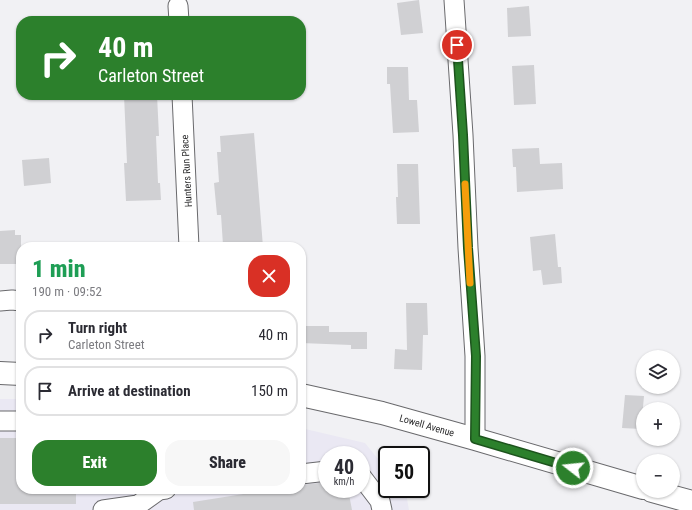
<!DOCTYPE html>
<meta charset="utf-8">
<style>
body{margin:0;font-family:"Roboto Condensed",sans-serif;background:#f7f7f7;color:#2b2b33;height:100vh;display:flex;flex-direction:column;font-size:15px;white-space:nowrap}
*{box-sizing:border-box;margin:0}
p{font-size:13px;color:#7c7c81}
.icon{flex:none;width:22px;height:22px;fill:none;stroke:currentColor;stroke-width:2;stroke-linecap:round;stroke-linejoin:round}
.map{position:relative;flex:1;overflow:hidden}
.drawer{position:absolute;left:16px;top:242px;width:290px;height:252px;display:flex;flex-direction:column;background:#fff;border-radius:16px;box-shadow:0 1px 3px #0004}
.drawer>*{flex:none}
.guide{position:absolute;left:16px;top:16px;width:290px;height:84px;border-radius:16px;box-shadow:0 1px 3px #0004;background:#2c802c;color:#fff;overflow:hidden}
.tools{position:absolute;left:636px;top:350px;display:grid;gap:8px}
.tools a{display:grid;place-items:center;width:44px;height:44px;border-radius:50%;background:#fff;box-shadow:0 1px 3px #0004;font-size:20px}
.speed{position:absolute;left:318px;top:446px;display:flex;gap:8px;font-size:20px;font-weight:700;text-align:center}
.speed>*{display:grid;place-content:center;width:52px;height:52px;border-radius:50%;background:#fff;box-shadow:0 1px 3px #0004;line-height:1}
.speed small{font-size:10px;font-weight:400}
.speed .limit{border:2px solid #111;border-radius:6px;background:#fff;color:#111}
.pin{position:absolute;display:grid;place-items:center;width:34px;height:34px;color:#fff;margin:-17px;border:2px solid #fff;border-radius:50%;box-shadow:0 1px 4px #0007}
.me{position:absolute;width:44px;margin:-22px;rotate:286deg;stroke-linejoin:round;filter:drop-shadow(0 0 3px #0008)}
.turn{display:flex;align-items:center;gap:14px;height:84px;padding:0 16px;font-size:18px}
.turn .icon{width:52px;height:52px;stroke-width:2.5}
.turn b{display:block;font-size:28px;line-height:34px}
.round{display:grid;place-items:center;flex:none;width:42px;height:42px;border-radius:16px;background:#f7f7f7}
.summary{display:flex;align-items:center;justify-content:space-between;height:68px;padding:0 16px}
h1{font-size:24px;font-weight:800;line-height:30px;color:#1e9e55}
.cta{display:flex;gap:8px;margin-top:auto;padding:8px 16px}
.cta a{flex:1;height:46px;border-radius:16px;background:#2c802c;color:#fff;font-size:16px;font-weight:800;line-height:46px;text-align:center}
.cta a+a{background:#f7f7f7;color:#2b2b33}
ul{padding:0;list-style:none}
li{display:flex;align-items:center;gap:12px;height:50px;margin:0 8px 6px;padding:0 8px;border:2px solid #e1e1e2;border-radius:16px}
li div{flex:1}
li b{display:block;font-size:15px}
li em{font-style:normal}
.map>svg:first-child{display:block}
.built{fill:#eae8f3;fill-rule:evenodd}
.building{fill:#d0d0d3}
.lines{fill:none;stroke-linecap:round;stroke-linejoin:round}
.minor-casing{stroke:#69696c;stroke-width:21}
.major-casing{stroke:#69696c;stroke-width:24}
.minor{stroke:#fff;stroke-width:19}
.major{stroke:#fff;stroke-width:22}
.route-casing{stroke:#1d531d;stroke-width:10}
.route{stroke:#2c802c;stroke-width:7}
.slow{stroke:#f59e0b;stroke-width:7}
.labels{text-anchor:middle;stroke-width:3.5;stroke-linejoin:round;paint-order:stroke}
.street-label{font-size:10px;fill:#2c2c2d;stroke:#fff}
</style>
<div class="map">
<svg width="692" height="510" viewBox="0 0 692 510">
<rect width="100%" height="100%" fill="#f1f1f4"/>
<path class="built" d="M0,399H21V489H301V428L365,443L387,470V489H403L406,493L409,510H0ZM327,455H361V489H327Z"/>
<path class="building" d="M419,0L423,33L401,35L397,3Z
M529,6L531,36L508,37L507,8Z
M534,65L536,104L514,105L512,66Z
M387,67H408L409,100H417L419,132L393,133L390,84H387Z
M124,95H157L159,136H156L158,183H160L161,200L126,201L124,163H127Z
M254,133L263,247H226V244L223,245L221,215H217L214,183L219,182L217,152H221L220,136Z
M539,148L540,164L562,163L563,189L517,192L516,167H513L512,149Z
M49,158L51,183L24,186L22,160Z
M397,164H418L420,224H397L396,197H398Z
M15,230V235H21V264H0V231Z
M555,234L558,267H561L562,283L543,285L541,270L533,271L530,237Z
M406,303H427L428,335H423L422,370L394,369L395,349L407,350Z
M301,326H329V332H367V349H351V345L301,343Z
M625,395L644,396L641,429L622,428Z
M0,438H21V489H76V504H0Z
M327,482V489H348L352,510H194L193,502L274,489H301V485Z"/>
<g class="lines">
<g class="minor-casing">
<path id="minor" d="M454,0L463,135L468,248L475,356V439
M178,6L179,21
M182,95L189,247
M0,301L12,300L21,301
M0,421H21
M301,474L327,471
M361,476L380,501L382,510
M103,510L138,505L159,490L166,489"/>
</g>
<g class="major-casing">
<path id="major" d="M0,373L21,374
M301,395L382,413L475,439L643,488
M652,491L692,502"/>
</g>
<use href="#minor" class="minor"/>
<use href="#major" class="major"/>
</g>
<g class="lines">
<g class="route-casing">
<path id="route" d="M457,45L463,135L468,248L476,356L475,439L573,468"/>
</g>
<use href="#route" class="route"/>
<path class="slow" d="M465,184L470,283"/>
</g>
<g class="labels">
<g class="street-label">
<text transform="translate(186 171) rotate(-93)" y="4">Hunters Run Place</text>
<text transform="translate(427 425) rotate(16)" y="4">Lowell Avenue</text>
</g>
</g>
</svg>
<div class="tools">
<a><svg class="icon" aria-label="layers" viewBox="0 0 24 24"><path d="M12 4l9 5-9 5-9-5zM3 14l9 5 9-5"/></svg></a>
<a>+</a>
<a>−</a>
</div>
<div class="speed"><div>40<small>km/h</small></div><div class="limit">50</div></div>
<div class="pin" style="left:457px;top:45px;background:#d93025"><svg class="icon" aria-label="arrive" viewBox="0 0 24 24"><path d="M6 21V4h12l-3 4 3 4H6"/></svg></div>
<svg class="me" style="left:573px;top:468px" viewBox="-20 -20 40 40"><circle r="17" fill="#2c802c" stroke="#fff" stroke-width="3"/><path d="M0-11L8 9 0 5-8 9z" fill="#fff"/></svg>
<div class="guide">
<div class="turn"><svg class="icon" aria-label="right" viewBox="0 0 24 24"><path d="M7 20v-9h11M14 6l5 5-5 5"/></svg><div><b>40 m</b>Carleton Street</div></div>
</div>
<section class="drawer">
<div class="summary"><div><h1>1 min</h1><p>190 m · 09:52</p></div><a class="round" style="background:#d93025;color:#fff"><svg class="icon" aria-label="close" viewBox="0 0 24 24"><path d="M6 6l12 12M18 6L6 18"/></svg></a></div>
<ul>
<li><svg class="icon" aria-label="right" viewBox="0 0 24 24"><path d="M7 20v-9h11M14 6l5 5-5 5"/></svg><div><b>Turn right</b><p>Carleton Street</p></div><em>40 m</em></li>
<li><svg class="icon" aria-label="arrive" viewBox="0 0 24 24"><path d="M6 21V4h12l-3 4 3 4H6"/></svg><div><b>Arrive at destination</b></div><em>150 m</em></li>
</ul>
<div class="cta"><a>Exit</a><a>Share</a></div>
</section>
</div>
